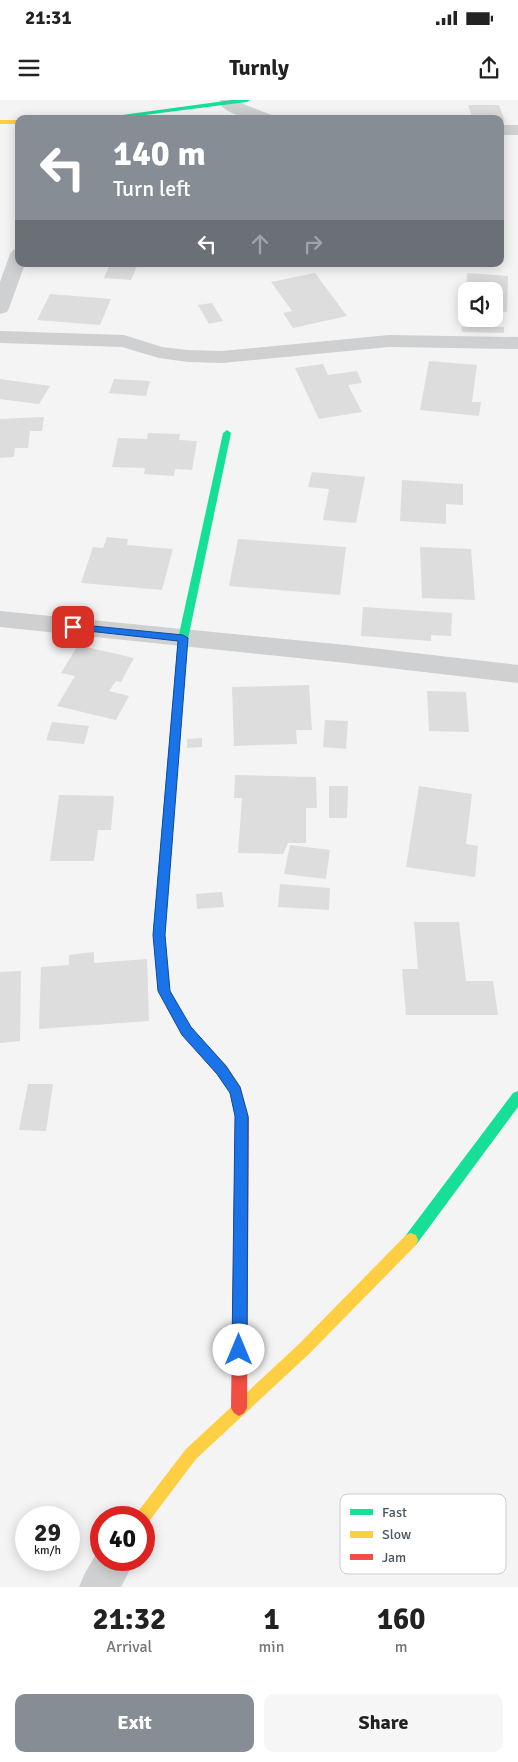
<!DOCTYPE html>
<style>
body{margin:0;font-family:Signika,sans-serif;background:#f6f6f6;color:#222;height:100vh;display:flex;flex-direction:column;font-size:19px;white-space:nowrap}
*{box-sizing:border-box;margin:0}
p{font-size:16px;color:#767676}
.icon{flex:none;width:28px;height:28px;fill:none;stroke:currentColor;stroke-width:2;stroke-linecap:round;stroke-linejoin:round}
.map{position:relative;height:1487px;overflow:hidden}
.panel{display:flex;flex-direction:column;background:#fff;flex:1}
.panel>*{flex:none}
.hud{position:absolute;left:15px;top:15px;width:489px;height:152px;border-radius:10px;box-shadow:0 2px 12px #0003;background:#868d94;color:#fff;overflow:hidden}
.tools{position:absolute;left:458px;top:182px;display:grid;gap:10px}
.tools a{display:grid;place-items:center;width:45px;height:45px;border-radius:10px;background:#fff;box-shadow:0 2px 12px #0003;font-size:25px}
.speed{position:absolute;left:15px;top:1406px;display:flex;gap:10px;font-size:25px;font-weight:700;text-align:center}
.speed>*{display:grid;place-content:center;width:65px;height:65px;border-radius:50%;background:#fff;box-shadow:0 2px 12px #0003;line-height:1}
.speed small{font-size:12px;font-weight:400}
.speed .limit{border:8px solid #d22;background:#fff;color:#111}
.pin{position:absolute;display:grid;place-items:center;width:42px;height:42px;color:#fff;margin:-21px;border-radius:10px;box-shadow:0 2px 8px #0006}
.me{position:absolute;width:55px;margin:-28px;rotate:0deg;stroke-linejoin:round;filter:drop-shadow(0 0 4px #0008)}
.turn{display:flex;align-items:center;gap:18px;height:105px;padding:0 15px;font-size:22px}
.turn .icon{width:65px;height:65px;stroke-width:2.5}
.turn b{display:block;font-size:35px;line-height:42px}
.lanes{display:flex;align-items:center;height:48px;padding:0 15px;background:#0003;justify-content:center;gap:25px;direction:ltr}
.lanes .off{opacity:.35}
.eta{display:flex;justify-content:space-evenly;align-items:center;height:85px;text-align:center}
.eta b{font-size:30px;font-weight:700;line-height:35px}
.action{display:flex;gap:10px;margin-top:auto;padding:10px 15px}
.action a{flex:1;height:58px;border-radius:10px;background:#868d94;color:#fff;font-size:20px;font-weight:700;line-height:58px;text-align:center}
.action a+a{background:#f6f6f6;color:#222}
.status{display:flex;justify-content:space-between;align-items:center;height:35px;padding:0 25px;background:#fff;direction:ltr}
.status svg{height:14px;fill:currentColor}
header{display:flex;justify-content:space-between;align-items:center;height:65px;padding:0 15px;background:#fff;font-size:22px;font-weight:700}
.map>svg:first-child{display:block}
.building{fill:#ddddde}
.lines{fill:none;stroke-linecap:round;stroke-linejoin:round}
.street{fill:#ced0d2;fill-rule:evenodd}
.fast{fill:#16e098;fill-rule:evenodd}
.slow{fill:#ffcf43;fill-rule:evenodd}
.jam{fill:#f24e42;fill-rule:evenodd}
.route{fill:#1a73e8;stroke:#114b97}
.key{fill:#fff;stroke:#c9ccd0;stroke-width:1}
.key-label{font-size:14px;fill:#4a5661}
</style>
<div class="status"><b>21:31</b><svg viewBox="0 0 49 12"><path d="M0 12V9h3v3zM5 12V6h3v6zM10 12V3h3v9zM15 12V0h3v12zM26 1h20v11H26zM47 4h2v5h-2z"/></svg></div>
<header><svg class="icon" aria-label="menu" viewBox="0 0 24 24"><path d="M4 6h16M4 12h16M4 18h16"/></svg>Turnly<svg class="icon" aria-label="share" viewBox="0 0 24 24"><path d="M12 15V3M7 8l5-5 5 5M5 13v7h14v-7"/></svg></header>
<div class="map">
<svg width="518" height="1487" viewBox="0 0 518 1487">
<rect width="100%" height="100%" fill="#f4f4f4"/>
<path class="building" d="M468,5H499L505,21H500V19H473Z
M110,164H147L145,167L137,166L131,180L104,178Z
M315,173L347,216L293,228L283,213L292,211L271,182Z
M467,173L508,176L507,212L494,211V191H466Z
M50,194L111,199L100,225L37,220Z
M212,203L223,221L209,224L198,205Z
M461,227H504V233L462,232Z
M429,261L477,265L472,302H481L479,316L420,310Z
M323,264L328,275L357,271L362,283L348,285L362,312L319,319L295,268Z
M0,279L50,286L39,304L0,299Z
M114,279L150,281L146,296L109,293Z
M44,317L42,331H30L28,348H15L14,357L0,358V319Z
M148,333L180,334L179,340L197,341L192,370L175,369L174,376L144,374L145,368L112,367L118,338L147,339Z
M312,372L365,377L356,423L323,420L329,389L308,387Z
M402,380L463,384V405L446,404V424L400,421Z
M107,437L128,439L127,445L173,449L162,490L81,483L93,447L103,448Z
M238,439L346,447L340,495L229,486Z
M420,447L471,449L475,500L422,498Z
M363,507L452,513L451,536L431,535V541L361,536Z
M78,545L134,558L121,582L116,581L109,591L129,596L116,620L57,606L75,576L61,573Z
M309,585L312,630H296L297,644L234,646L232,587Z
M427,591L466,592L469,632L429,631Z
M325,620L348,621L346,649L323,647Z
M52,622L89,626L84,644L46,640Z
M202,638V647L187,648V639Z
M235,675L316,677L317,708H306V743H288L283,754L238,753L242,698H234Z
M329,686H348L347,718H329Z
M419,686L472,694L466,744L478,746L475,777L406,767Z
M59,695L114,696L111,730H98L94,761H50Z
M290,745L330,750L326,779L284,774Z
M280,784L330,788L329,810L278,807Z
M222,792L224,807L197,809L196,794Z
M414,822H459L466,881H493L498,915H406L402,869H418Z
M94,852V863L147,859L149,921L39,929L41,867L69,865V855Z
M21,871L20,941L0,943V872Z
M28,984H53L46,1031L19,1030Z"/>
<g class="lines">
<path class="street" d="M221,0H233L274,16L277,19C259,19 231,19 219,3Z
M500,25H518V35H500Z
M19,149V164H25L9,208L7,212L0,214V182L10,154L13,150Z
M0,231L124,235L162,247L188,250L222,251L389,235L518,237V249L389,247L222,263L188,262L159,258L122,247L0,243Z
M0,511L346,545L518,565V583L346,563L0,527Z
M101,1446V1460H135L121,1487H79L85,1473Z"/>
<path class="fast" d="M232,0H250L247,2L113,19H93Z
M227,330L231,333L188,539L165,832L163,836L159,837L155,836L153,832L178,539L223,333Z
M518,991V1007L416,1145L411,1147L406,1145L404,1140L406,1135L513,993Z"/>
<path class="slow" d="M0,20H19V24H0Z
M159,827L163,828L165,832L170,890L190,927L227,966L241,987L249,1018L247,1022L242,1024L237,1022L230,993L217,974L182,935L158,891L153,832L155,828Z
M411,1133L416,1135L418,1140L416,1145L309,1254L196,1359L147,1424L144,1425V1418H133L186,1349L299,1244L406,1135Z"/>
<path class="jam" d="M242,1012L247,1014L249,1018L247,1308L244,1313L239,1316L234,1313L231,1308L235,1018L237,1014Z"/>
</g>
<path class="route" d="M73,524L183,535L188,538L165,835L170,891L191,927L226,966L240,987L248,1016L247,1250L245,1255L239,1257L234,1255L232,1250L235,1016L230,993L217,974L182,935L158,891L153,835L178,541L70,529L68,527Z"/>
<rect x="340" y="1394" width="166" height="80" rx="8" class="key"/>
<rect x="350" y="1409" width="23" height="6" fill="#16e098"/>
<rect x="350" y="1431" width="23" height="7" fill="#ffcf43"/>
<rect x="350" y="1454" width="23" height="6" fill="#f24e42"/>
<g class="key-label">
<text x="382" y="1417">Fast</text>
<text x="382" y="1439">Slow</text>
<text x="382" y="1462">Jam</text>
</g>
</svg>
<div class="tools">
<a><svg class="icon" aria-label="sound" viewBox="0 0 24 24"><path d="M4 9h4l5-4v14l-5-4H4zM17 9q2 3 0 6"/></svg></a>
</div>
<div class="speed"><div>29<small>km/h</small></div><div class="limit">40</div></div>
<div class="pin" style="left:73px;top:527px;background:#d93025"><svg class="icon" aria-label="arrive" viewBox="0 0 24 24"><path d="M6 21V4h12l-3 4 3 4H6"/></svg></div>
<svg class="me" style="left:239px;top:1250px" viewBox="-20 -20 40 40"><circle r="19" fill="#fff"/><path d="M0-13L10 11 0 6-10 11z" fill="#1a73e8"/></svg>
<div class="hud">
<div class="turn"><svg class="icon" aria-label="left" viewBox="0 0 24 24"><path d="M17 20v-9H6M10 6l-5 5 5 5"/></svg><div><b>140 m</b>Turn left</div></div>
<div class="lanes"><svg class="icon" aria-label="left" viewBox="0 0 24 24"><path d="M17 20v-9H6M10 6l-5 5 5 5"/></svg><svg class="icon off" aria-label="ahead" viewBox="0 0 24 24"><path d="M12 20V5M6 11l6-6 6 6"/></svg><svg class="icon off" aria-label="right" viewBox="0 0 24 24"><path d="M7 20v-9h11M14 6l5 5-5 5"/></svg></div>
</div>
</div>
<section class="panel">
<div class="eta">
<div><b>21:32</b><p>Arrival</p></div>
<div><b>1</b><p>min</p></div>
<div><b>160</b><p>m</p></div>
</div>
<div class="action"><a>Exit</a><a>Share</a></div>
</section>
